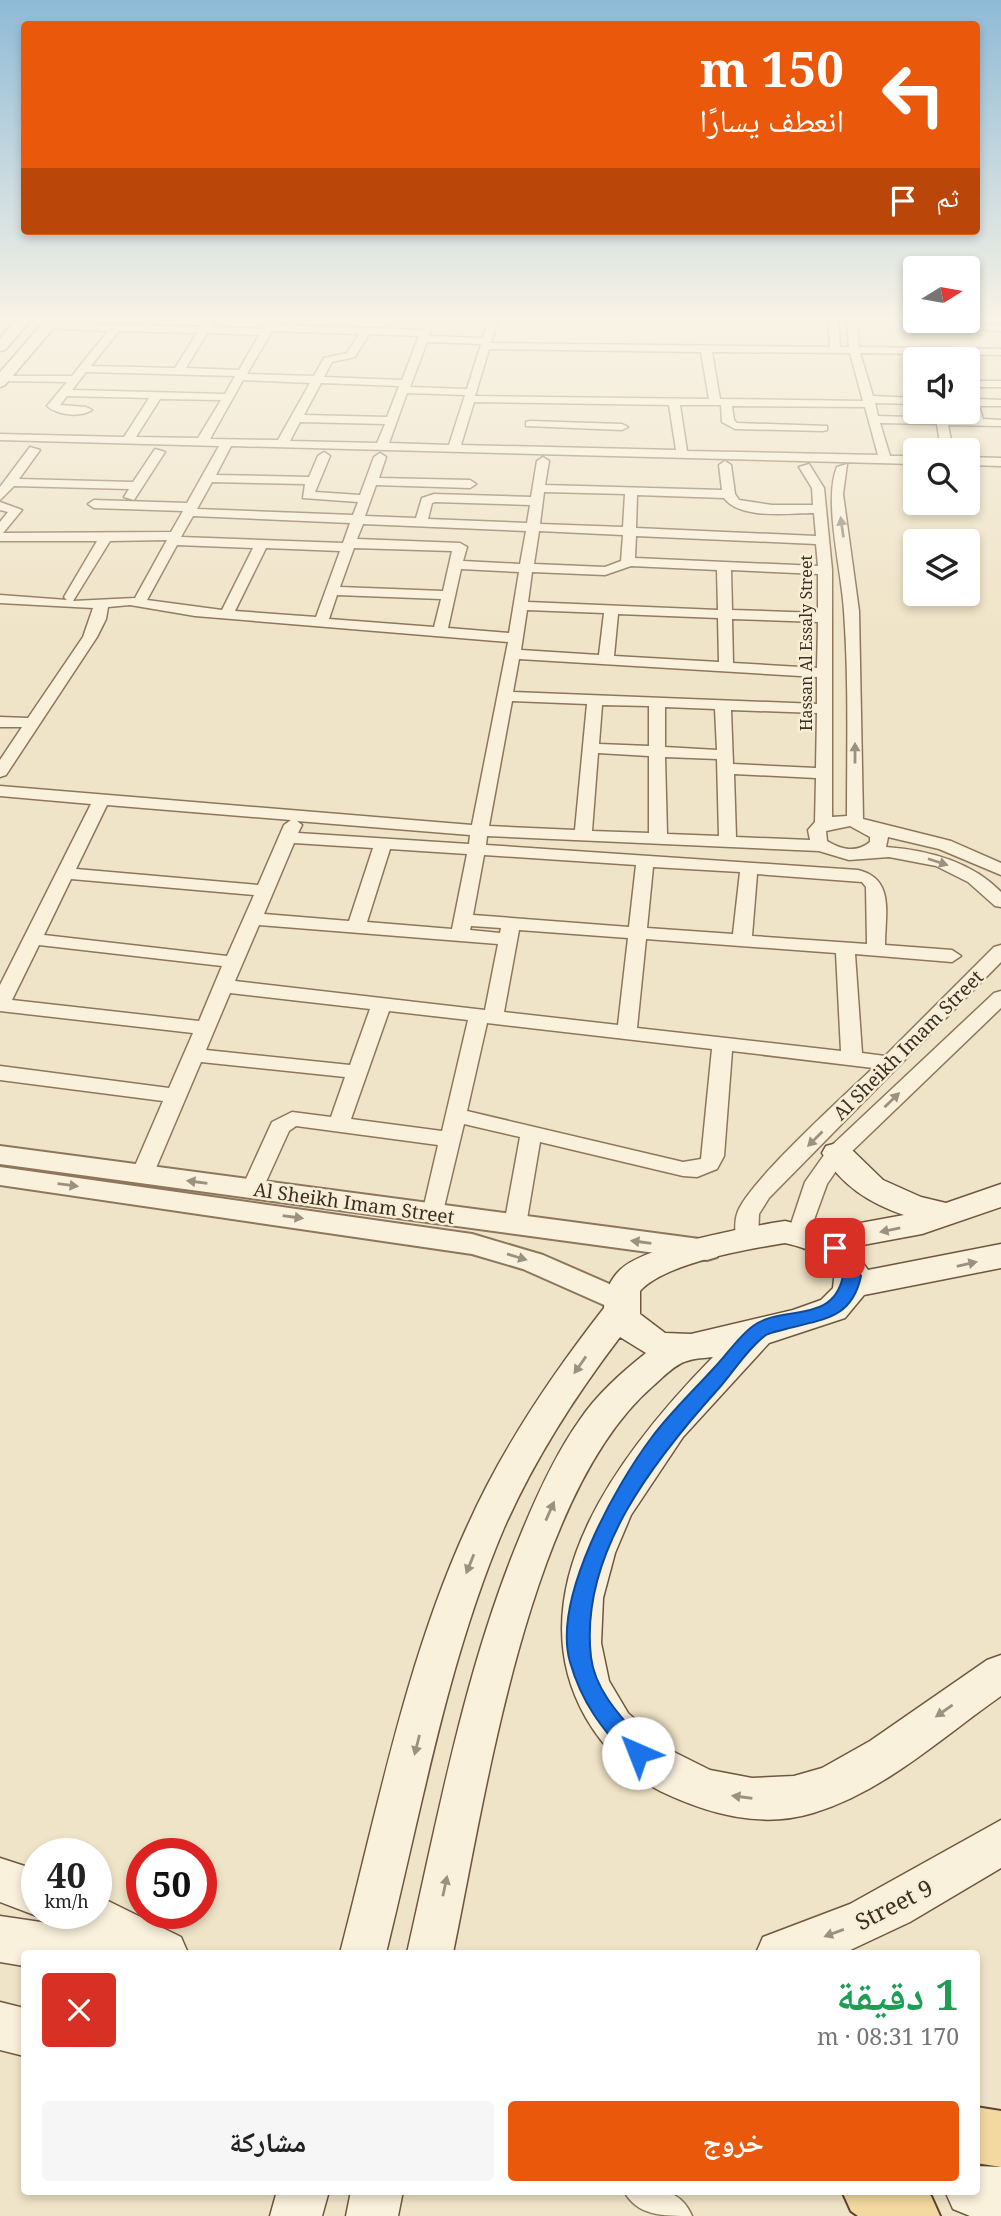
<!DOCTYPE html>
<html lang="ar">
<meta charset="utf-8">
<style>
body{margin:0;font-family:"Noto Serif","Noto Naskh Arabic",serif;background:#f6f6f6;color:#222;direction:rtl;height:100vh;display:flex;flex-direction:column;font-size:26px;white-space:nowrap}
*{box-sizing:border-box;margin:0}
p{font-size:23px;color:#767676}
.icon{flex:none;width:38px;height:38px;fill:none;stroke:currentColor;stroke-width:2;stroke-linecap:round;stroke-linejoin:round}
.map{position:relative;flex:1;overflow:hidden;direction:ltr}
.side{position:absolute;left:21px;top:1950px;width:959px;height:245px;display:flex;flex-direction:column;background:#fff;border-radius:7px;box-shadow:0 4px 10px #0003;direction:rtl}
.side>*{flex:none}
.banner{position:absolute;left:21px;top:21px;width:959px;height:214px;border-radius:7px;box-shadow:0 4px 10px #0003;direction:rtl;background:#ea580c;color:#fff;overflow:hidden}
.needle{width:46px;rotate:79deg}
.fabs{position:absolute;left:903px;top:256px;display:grid;gap:14px}
.fabs a{display:grid;place-items:center;width:77px;height:77px;border-radius:7px;background:#fff;box-shadow:0 4px 10px #0003;font-size:35px}
.speed{position:absolute;left:21px;top:1838px;display:flex;gap:14px;font-size:35px;font-weight:700;text-align:center}
.speed>*{display:grid;place-content:center;width:91px;height:91px;border-radius:50%;background:#fff;box-shadow:0 4px 10px #0003;line-height:1}
.speed small{font-size:18px;font-weight:400}
.speed .limit{border:10px solid #d22;background:#fff;color:#111}
.pin{position:absolute;display:grid;place-items:center;width:60px;height:60px;color:#fff;margin:-30px;border-radius:14px;box-shadow:0 4px 10px #0006}
.me{position:absolute;width:77px;margin:-38px;rotate:316deg;stroke-linejoin:round;filter:drop-shadow(0 0 5px #0008)}
.turn{display:flex;align-items:center;gap:24px;height:147px;padding:0 21px;font-size:32px}
.turn .icon{width:91px;height:91px;stroke-width:2.5}
.turn b{display:block;font-size:49px;line-height:60px}
.then{display:flex;align-items:center;height:66px;padding:0 21px;background:#0003;gap:14px;font-size:26px}
.round{display:grid;place-items:center;flex:none;width:74px;height:74px;border-radius:7px;background:#f6f6f6}
.summary{display:flex;align-items:center;justify-content:space-between;height:119px;padding:0 21px}
h1{font-size:42px;font-weight:700;line-height:52px;color:#1e9e55}
.cta{display:flex;gap:14px;margin-top:auto;padding:14px 21px}
.cta a{flex:1;height:80px;border-radius:7px;background:#ea580c;color:#fff;font-size:28px;font-weight:700;line-height:80px;text-align:center}
.cta a+a{background:#f6f6f6;color:#222}
.map>svg:first-child{display:block}
.lines{fill:none;stroke-linecap:round;stroke-linejoin:round}
.minor-casing{stroke:#8d765c;stroke-width:3}
.tertiary-casing{stroke:#8d765c;stroke-width:4}
.secondary-casing{stroke:#6f573f;stroke-width:3}
.primary-casing{stroke:#5b4430;stroke-width:4}
.minor{fill:#faf1dc;fill-rule:evenodd}
.tertiary{fill:#faf1dc;fill-rule:evenodd}
.secondary{fill:#faf1dc;fill-rule:evenodd}
.primary{fill:#f3d9a0;fill-rule:evenodd}
.oneway{fill:#9c907e}
.route{fill:#1a73e8;stroke:#114b97;stroke-width:2}
.labels{text-anchor:middle;stroke-width:5;stroke-linejoin:round;paint-order:stroke}
.far-street-label{font-size:16px;fill:#3d2e20;stroke:#f7eed8}
.street-label{font-size:19px;fill:#3d2e20;stroke:#f7eed8}
.near-street-label{font-size:23px;fill:#3d2e20;stroke:#f7eed8}
</style>
<div class="map">
<svg width="1001" height="2216" viewBox="0 0 1001 2216">
<rect width="100%" height="100%" fill="#f0e4c8"/>
<g class="lines">
<g class="minor-casing">
<path id="minor" d="M426,317H436L429,336L483,338L489,317H499L491,343L830,347L828,317H838L840,347H849L847,317H857L859,347L1001,349V355L860,353L873,396L915,398V404L875,403L878,416L971,419L968,381H1001V387H974L977,399L1001,400V406H979L983,419L1001,420V426L948,425L953,450H941L937,424L880,423L890,456H915V464L231,446L216,475L309,477L318,456L324,452L330,456L315,492L360,495L374,457L380,453L386,457L379,478L470,480L476,484L470,488L376,485L365,516L416,518L422,498L434,494L531,497L537,461L543,457L549,461L545,485L722,490L719,465L725,461L731,465L735,494L739,500L772,505H813L812,488L799,467L809,464L824,488L832,570V817L847,816C847,748 849,679 844,611C842,572 823,500 837,467L847,464L843,494L859,611L863,819L951,841L1001,863V875L939,849L888,837L886,847C927,850 971,861 1001,892V907L995,906L968,882L936,866L889,857L849,860L819,851L487,836L486,845L858,870C895,879 885,913 885,945L952,950L961,956L952,962L855,954L862,1053L885,1056L994,947L1001,945V962L769,1198L759,1214L758,1240L755,1246H739C735,1238 734,1223 737,1214C745,1185 846,1094 873,1068L732,1051L724,1156L717,1169L697,1177L683,1176L540,1142L526,1225L523,1231H507L504,1225L520,1137L464,1124L441,1220H425L422,1214L438,1145L296,1126L289,1131L260,1195H244L241,1190L272,1122L292,1112L331,1117L345,1077L201,1062L153,1175L150,1180H134L131,1175L163,1101L0,1080V1066L169,1088L193,1033L0,1011V985L91,804L0,796V786L472,825L508,642L195,616L130,605L108,607L106,619L97,637L6,775L0,777V760L22,727H0V717L28,718L83,637L93,608L0,603V595L67,600L64,597L97,541H0V522L8,512L0,510V502L22,510L3,533L171,532L183,511L94,508L88,504L94,500L187,503L219,446L0,440V434L124,437L149,398L67,396L60,405L86,407L92,410C80,418 57,415 47,406L67,382L4,381L0,380V376H72L108,331L44,328L48,323L201,327L209,319L214,322L211,327L263,329L272,319L277,322L275,325L421,330ZM119,331L197,333L175,368L91,366ZM272,331L359,334L347,353L324,358L314,376L247,374ZM207,333L259,335L239,370L186,368ZM369,334L419,336L402,380L324,377L332,362L355,357ZM427,342L481,344L467,389L410,387ZM489,349L701,352L709,399L475,396ZM712,352L850,353L863,401L720,399ZM86,372L235,376L225,394L72,390ZM243,380L310,383L278,440L210,439ZM321,383L399,386L387,417L304,415ZM407,393L465,395L449,445L389,443ZM160,399L221,400L198,438L136,437ZM474,402L669,405L676,450L461,445ZM680,405H721L722,422L735,429L823,431L827,430V426L737,423L734,420L732,406L865,407L878,455L687,451ZM300,422L385,424L377,443L290,441ZM212,482L305,484L303,498L358,502L353,515L197,509ZM544,492L625,494L623,527L540,524ZM637,495L724,498C741,520 788,513 814,513L816,536L636,528ZM435,502L530,505L527,523L428,519L432,503ZM193,516L350,523L343,543L181,537ZM363,524L526,531L520,564L463,561L467,547L460,543L357,539ZM539,531L623,535L621,561L605,567L534,564ZM636,536L816,544L818,566L635,558ZM167,540L135,598L73,601L110,541ZM177,545L253,548L222,610L147,600ZM266,548L340,551L316,617L235,611ZM354,548L452,551L443,591L340,587ZM631,566L717,570L718,610L528,602L532,572L605,575ZM461,569L519,572L509,633L448,628ZM731,570L818,574V613L732,610ZM337,595L441,599L434,627L329,619ZM527,610L604,613L599,655L521,650ZM618,614L718,618L719,662L614,656ZM732,619L818,622L817,668L733,663ZM519,659L817,677V704L513,692ZM512,701L587,704L575,830L489,826ZM602,705L649,706V746L599,744ZM665,707L715,709L717,750L665,747ZM731,710L817,713L816,768L733,764ZM598,753L649,756V833L592,831ZM665,757L717,759L719,836L667,834ZM734,774L816,778L815,822L808,830L810,840L736,837ZM107,805L291,820L284,825L258,885L76,869ZM297,821L470,835L469,844L298,833L302,825ZM850,826L870,837V842C856,853 842,850 827,841L826,831ZM294,843L373,848L349,921L264,914ZM390,849L467,854L452,929L367,922ZM484,855L636,865L629,927L473,915ZM653,867L740,872L733,934L647,928ZM757,874L862,882L866,887L867,944L752,936ZM71,879L254,895L227,956L44,935ZM259,925L498,944L485,1010L235,981ZM471,926L501,928L500,933L470,930ZM519,930L628,938L618,1025L504,1012ZM646,939L836,953L841,1051L637,1028ZM39,945L222,966L199,1021L12,1000ZM230,993L370,1009L350,1065L206,1050ZM389,1011L468,1020L442,1131L351,1119ZM487,1023L712,1049L701,1159L683,1162L467,1111Z
M915,322L1001,325V331L911,327Z
M530,421L622,424L628,427L622,430L526,426V422Z
M30,447L40,450L19,479L133,482L155,449L165,452L134,500L124,497L129,489L14,486L0,500V487Z
M968,457L1001,458V466L968,465Z
M1001,991V1008L845,1158L827,1184L807,1239H791L788,1233L805,1182L829,1148L994,993Z
M624,2191C653,2191 679,2185 692,2216C663,2216 637,2216 624,2191Z"/>
</g>
<g class="tertiary-casing">
<path id="tertiary" d="M0,1146L707,1240L717,1243L721,1250L717,1257L707,1260L0,1164Z
M0,1167L472,1234L543,1255L630,1293L635,1301L630,1309L620,1312L523,1269L472,1254L0,1185Z"/>
</g>
<g class="secondary-casing">
<path id="secondary" d="M19,317H34L5,350L0,351V338Z
M48,317H63L5,385L0,387V372Z
M837,1143L848,1146L883,1180L921,1197L946,1203L1001,1184V1207L922,1234L852,1247L868,1270L1001,1244V1268L864,1295L845,1318L769,1343L683,1437L631,1515L615,1553L603,1598L601,1643L609,1681L628,1713L668,1749L710,1770L752,1778L794,1776L822,1768L870,1741L987,1660L1001,1655V1696C941,1738 885,1791 813,1813C761,1829 708,1814 660,1791C629,1775 603,1747 586,1718C512,1588 625,1447 713,1357C705,1358 695,1358 687,1361C675,1364 662,1378 653,1386C528,1494 486,1794 453,1953H407C439,1812 465,1668 521,1534C537,1495 555,1455 579,1421C597,1394 621,1373 646,1353L620,1337C575,1396 534,1460 504,1528C447,1662 421,1812 386,1953H340C377,1812 406,1660 467,1527C502,1448 551,1376 604,1308C604,1294 610,1279 621,1269C647,1246 736,1230 772,1223L785,1221L822,1230L904,1215C869,1203 841,1185 822,1153L826,1146ZM785,1243C804,1247 823,1254 835,1270L833,1288L821,1300L793,1310L691,1334L665,1333L640,1314V1291C665,1263 748,1249 785,1243Z
M1001,1820V1868L910,1922L844,1953H756L763,1937L850,1904Z
M0,1858L37,1870V1913H44L37,1916L0,1902Z
M96,1895L181,1937L188,1953H24V1966L0,1962V1916L68,1926L62,1913H96Z
M0,2002L24,2008V2056L0,2050Z
M976,2166L1001,2167V2216H970L953,2209L945,2191H976Z
M277,2191H329L322,2216H270Z
M351,2191H403L398,2216H346Z"/>
</g>
<g class="primary-casing">
<path id="primary" d="M976,2107L1001,2111V2167L976,2163Z
M842,2191H924L931,2196L940,2216H858L851,2211Z"/>
</g>
<use href="#minor" class="minor"/>
<use href="#tertiary" class="tertiary"/>
<use href="#secondary" class="secondary"/>
<use href="#primary" class="primary"/>
</g>
<defs><path id="oneway-solid" d="M-6-.8H1V-3.2L6.5 0L1 3.2V.8H-6Z" transform="scale(1.75)"/></defs>
<g class="oneway">
<use href="#oneway-solid" transform="translate(842 527) rotate(-98)"/>
<use href="#oneway-solid" transform="translate(855 753) rotate(-90)"/>
<use href="#oneway-solid" transform="translate(938 862) rotate(18)"/>
<use href="#oneway-solid" transform="translate(892 1100) rotate(-44)"/>
<use href="#oneway-solid" transform="translate(815 1139) rotate(135)"/>
<use href="#oneway-solid" transform="translate(197 1182) rotate(-172)"/>
<use href="#oneway-solid" transform="translate(68 1185) rotate(7)"/>
<use href="#oneway-solid" transform="translate(293 1217) rotate(8)"/>
<use href="#oneway-solid" transform="translate(890 1230) rotate(168)"/>
<use href="#oneway-solid" transform="translate(641 1242) rotate(-172)"/>
<use href="#oneway-solid" transform="translate(517 1257) rotate(17)"/>
<use href="#oneway-solid" transform="translate(967 1264) rotate(-13)"/>
<use href="#oneway-solid" transform="translate(580 1365) rotate(125)"/>
<use href="#oneway-solid" transform="translate(550 1511) rotate(-66)"/>
<use href="#oneway-solid" transform="translate(470 1564) rotate(112)"/>
<use href="#oneway-solid" transform="translate(944 1711) rotate(145)"/>
<use href="#oneway-solid" transform="translate(417 1745) rotate(104)"/>
<use href="#oneway-solid" transform="translate(742 1797) rotate(-172)"/>
<use href="#oneway-solid" transform="translate(445 1886) rotate(-78)"/>
<use href="#oneway-solid" transform="translate(834 1933) rotate(160)"/>
</g>
<linearGradient id="sky" x2="0" y2="1"><stop stop-color="#8fbad6"/><stop offset="0.51" stop-color="#f8f3e6"/><stop offset="1" stop-color="#f8f3e6" stop-opacity="0"/></linearGradient>
<rect width="1001" height="627" fill="url(#sky)"/>
<path class="route" d="M835,1242L849,1252L861,1276C852,1319 823,1319 786,1329C780,1331 771,1332 766,1335C749,1347 734,1371 720,1387C655,1459 579,1554 591,1657C595,1692 624,1720 646,1745L650,1753L646,1760L638,1763L630,1760C602,1728 582,1704 570,1662C552,1599 615,1486 652,1437C670,1413 693,1391 713,1369C726,1356 738,1337 753,1326C783,1304 833,1325 843,1276L826,1248Z"/>
<g class="labels">
<g class="far-street-label">
<text transform="translate(806 643) rotate(-90)" y="6">Hassan Al Essaly Street</text>
</g>
<g class="street-label">
<text transform="translate(908 1045) rotate(-45)" y="7">Al Sheikh Imam Street</text>
<text transform="translate(354 1203) rotate(8)" y="7">Al Sheikh Imam Street</text>
</g>
<g class="near-street-label">
<text transform="translate(894 1905) rotate(-27)" y="8">Street 9</text>
</g>
</g>
</svg>
<div class="fabs">
<a><svg class="needle" viewBox="-14 -14 28 28"><path d="M0-13l5 13h-10z" fill="#e53935"/><path d="M0 13l5-13h-10z" fill="#767676"/></svg></a>
<a><svg class="icon" aria-label="sound" viewBox="0 0 24 24"><path d="M4 9h4l5-4v14l-5-4H4zM17 9q2 3 0 6"/></svg></a>
<a><svg class="icon" aria-label="search" viewBox="0 0 24 24"><circle cx="10" cy="10" r="6"/><path d="M15 15l6 6"/></svg></a>
<a><svg class="icon" aria-label="layers" viewBox="0 0 24 24"><path d="M12 4l9 5-9 5-9-5zM3 14l9 5 9-5"/></svg></a>
</div>
<div class="speed"><div>40<small>km/h</small></div><div class="limit">50</div></div>
<div class="pin" style="left:835px;top:1248px;background:#d93025"><svg class="icon" aria-label="arrive" viewBox="0 0 24 24"><path d="M6 21V4h12l-3 4 3 4H6"/></svg></div>
<svg class="me" style="left:638px;top:1753px" viewBox="-20 -20 40 40"><circle r="19" fill="#fff"/><path d="M0-13L10 11 0 6-10 11z" fill="#1a73e8"/></svg>
<div class="banner">
<div class="turn"><svg class="icon" aria-label="left" viewBox="0 0 24 24"><path d="M17 20v-9H6M10 6l-5 5 5 5"/></svg><div><b>150 m</b>انعطف يسارًا</div></div>
<div class="then">ثم<svg class="icon" aria-label="arrive" viewBox="0 0 24 24"><path d="M6 21V4h12l-3 4 3 4H6"/></svg></div>
</div>
<section class="side">
<div class="summary"><div><h1>1 دقيقة</h1><p>170 m · 08:31</p></div><a class="round" style="background:#d93025;color:#fff"><svg class="icon" aria-label="close" viewBox="0 0 24 24"><path d="M6 6l12 12M18 6L6 18"/></svg></a></div>
<div class="cta"><a>خروج</a><a>مشاركة</a></div>
</section>
</div>
